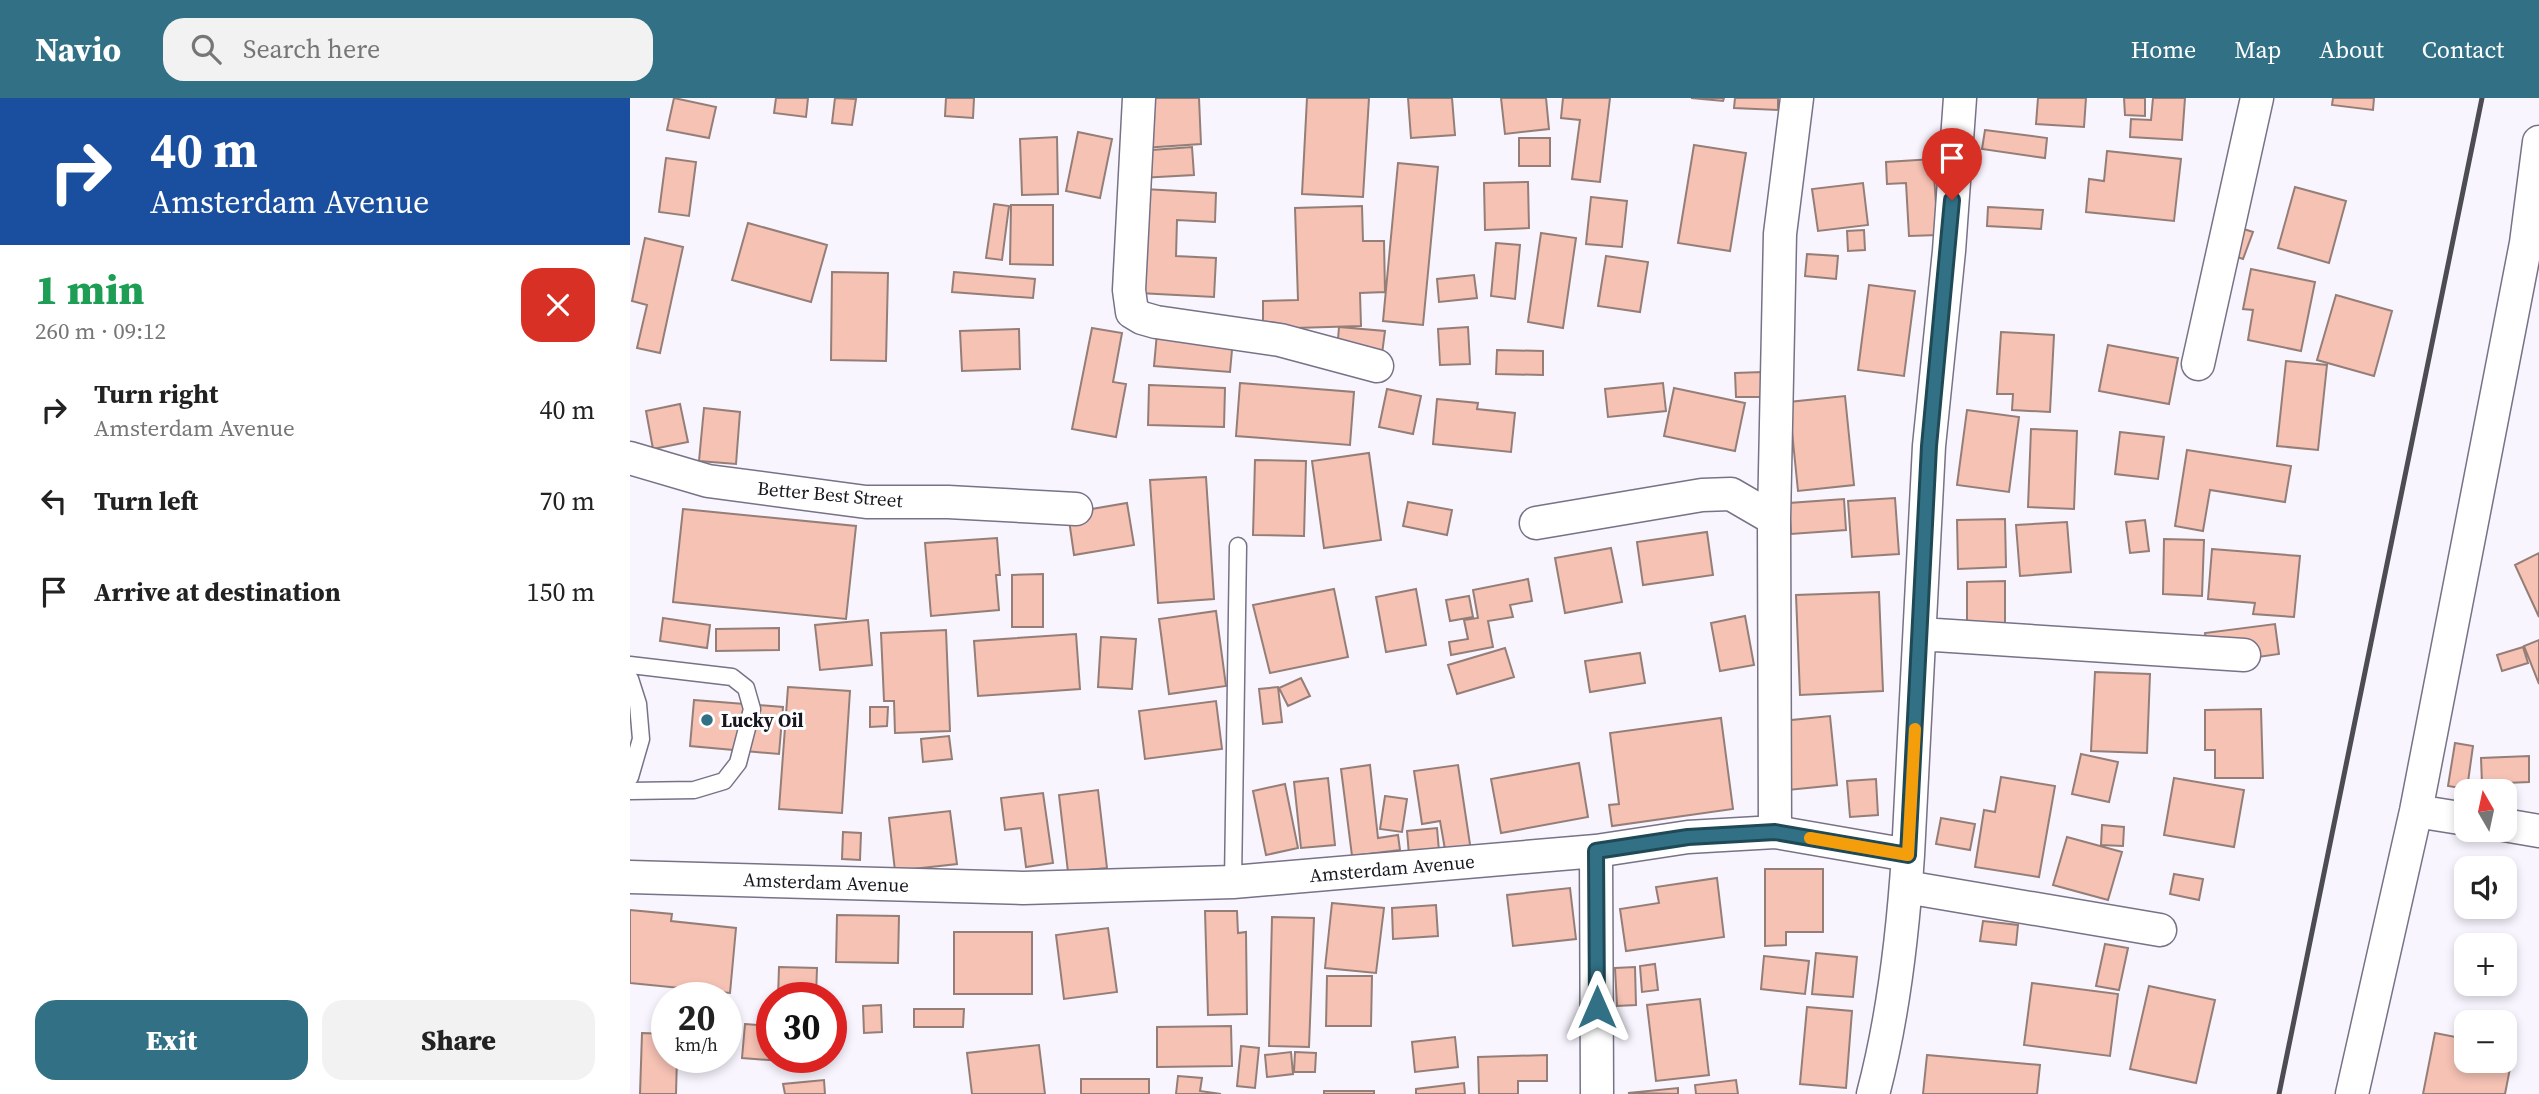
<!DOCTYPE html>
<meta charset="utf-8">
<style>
body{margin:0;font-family:"Source Serif 4",serif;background:#f2f2f2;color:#222;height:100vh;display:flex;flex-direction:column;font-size:26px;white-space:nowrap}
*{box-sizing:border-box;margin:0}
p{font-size:23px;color:#767676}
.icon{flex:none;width:38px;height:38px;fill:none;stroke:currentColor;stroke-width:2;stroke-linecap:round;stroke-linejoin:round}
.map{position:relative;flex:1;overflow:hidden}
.drawer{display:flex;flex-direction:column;background:#fff;width:630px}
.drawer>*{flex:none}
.hud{background:#1a4fa0;color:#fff;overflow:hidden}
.needle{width:46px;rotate:351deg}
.controls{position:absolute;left:1824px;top:681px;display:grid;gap:14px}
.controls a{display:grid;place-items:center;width:63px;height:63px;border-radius:14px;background:#fff;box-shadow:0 4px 10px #0003;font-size:35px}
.speed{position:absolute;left:21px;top:884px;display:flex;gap:14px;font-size:35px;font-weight:700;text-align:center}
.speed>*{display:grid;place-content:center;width:91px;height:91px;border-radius:50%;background:#fff;box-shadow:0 4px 10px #0003;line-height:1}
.speed small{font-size:18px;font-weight:400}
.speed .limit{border:10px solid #d22;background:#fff;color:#111}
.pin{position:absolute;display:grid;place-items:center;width:60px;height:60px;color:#fff;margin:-72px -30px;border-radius:50% 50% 50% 0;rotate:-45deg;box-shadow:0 0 7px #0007}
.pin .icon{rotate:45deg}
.me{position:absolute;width:77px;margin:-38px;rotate:0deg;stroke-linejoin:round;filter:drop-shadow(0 0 5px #0008)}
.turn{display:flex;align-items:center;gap:24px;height:147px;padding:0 35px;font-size:32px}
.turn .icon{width:91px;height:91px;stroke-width:2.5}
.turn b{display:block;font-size:49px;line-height:60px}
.round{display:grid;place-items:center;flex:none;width:74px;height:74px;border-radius:21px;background:#f2f2f2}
.overview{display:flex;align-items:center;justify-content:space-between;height:119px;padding:0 35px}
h1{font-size:42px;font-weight:800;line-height:52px;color:#1e9e55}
.action{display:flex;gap:14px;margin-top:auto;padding:14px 35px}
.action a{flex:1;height:80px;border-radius:21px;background:#317085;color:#fff;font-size:28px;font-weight:800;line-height:80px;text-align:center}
.action a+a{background:#f2f2f2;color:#222}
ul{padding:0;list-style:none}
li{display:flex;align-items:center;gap:21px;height:91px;padding:0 35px}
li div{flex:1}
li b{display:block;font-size:26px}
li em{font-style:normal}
header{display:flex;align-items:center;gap:42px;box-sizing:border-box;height:98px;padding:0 35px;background:#317085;color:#fff}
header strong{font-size:33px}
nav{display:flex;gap:38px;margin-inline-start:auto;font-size:24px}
.search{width:490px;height:63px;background:#f2f2f2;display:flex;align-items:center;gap:18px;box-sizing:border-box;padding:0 24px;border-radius:21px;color:#767676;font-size:26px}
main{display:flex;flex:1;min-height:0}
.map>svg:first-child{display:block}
.building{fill:#f5c2b4;stroke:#957e77;stroke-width:2}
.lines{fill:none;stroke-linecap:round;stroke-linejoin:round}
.service-casing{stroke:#777286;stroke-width:19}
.minor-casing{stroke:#777286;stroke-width:35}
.service{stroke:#fff;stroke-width:16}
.minor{stroke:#fff;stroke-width:32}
.rail{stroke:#4e4c53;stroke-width:5}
.route-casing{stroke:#204956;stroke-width:18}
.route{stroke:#317085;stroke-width:12}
.slow{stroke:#f59e0b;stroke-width:12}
.poi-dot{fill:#317085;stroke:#fff;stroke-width:2.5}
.labels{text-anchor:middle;stroke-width:6;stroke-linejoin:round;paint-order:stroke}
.street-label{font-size:19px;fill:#19171e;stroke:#fff}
.poi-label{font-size:19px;font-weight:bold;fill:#19171e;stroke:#fff;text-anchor:start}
</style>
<header>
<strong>Navio</strong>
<div class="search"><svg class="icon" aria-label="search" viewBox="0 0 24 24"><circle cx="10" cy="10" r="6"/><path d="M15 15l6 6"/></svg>Search here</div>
<nav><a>Home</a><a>Map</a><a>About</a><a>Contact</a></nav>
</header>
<main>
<section class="drawer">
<div class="hud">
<div class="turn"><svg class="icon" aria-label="right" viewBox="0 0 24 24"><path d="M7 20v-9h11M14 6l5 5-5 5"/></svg><div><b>40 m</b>Amsterdam Avenue</div></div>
</div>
<div class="overview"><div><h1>1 min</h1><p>260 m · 09:12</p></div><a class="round" style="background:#d93025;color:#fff"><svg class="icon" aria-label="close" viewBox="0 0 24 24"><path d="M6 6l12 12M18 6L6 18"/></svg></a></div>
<ul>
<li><svg class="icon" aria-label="right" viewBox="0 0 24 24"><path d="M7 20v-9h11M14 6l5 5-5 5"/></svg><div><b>Turn right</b><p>Amsterdam Avenue</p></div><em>40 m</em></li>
<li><svg class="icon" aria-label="left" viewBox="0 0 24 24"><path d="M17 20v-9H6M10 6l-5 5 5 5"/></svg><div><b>Turn left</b></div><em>70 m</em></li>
<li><svg class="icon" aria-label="arrive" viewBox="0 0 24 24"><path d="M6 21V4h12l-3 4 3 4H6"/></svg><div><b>Arrive at destination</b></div><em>150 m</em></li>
</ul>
<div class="action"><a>Exit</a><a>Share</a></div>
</section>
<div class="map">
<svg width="1909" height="996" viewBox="0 0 1909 996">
<rect width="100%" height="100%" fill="#f8f5fe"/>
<path class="building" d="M44,0L86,9L79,40L37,32Z
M146,0H178L176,19L144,15Z
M205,0L226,1L222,27L202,25Z
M316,0H344L343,20L315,18Z
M510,0H569L571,46L513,50Z
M677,0H739L733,99L672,96Z
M778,0H822L825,37L781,40Z
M871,0H916L919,31L875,36Z
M933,0H980L970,84L942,81L950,22L931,20Z
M1061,0H1094L1093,3Z
M1105,0H1148V12L1104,10Z
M1408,0H1456L1454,29L1406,26Z
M1494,0H1515V18L1495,17Z
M1523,0H1555L1552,42L1500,39L1501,21L1521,22Z
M1703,0H1744L1743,12L1702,7Z
M1355,32L1417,40L1415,60L1352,51Z
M448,34L482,41L470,100L436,93Z
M427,39L428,96L392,97L390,41Z
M889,40H920V68H889Z
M1064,47L1116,55L1100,153L1048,145Z
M562,49L564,77L510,80L508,53Z
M1477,53L1551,61L1544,123L1456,114L1459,81L1474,83Z
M36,60L66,64L59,118L29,114Z
M1303,61L1308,137L1279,138L1276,85L1257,86L1256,64Z
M768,65L808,69L793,227L753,223Z
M898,84L899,130L855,132L854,85Z
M1233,85L1238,127L1188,133L1182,91Z
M1665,89L1716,103L1699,165L1648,150Z
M514,91L586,95L585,124L547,122L546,158L586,160L584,199L509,195Z
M961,99L997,103L992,149L956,146Z
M364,106L379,108L372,162L356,160Z
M381,107H423V167L380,166Z
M732,108L733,143H754L755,194L730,195L731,228L633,231V203L668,202L665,110Z
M1358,109L1413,112L1411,131L1357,128Z
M118,125L197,147L181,204L102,182Z
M1598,126L1623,134L1613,161L1589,153Z
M1234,132L1235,152L1218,153L1217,133Z
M911,135L946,140L933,230L898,224Z
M15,140L53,149L30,255L7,250L17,207L2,203Z
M866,145L890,147L885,201L861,198Z
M1177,156L1208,158L1206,181L1175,178Z
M976,158L1018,164L1010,214L968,208Z
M1621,171L1685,184L1671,253L1618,242L1623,212L1613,211Z
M202,174L258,175L256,263L201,262Z
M324,174L405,181L403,200L322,194Z
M844,177L847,200L809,204L807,181Z
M1239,187L1285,193L1274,278L1228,272Z
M1706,197L1762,213L1744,278L1687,262Z
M709,229L755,233L752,256L707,253Z
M838,229L840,266L810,267L808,231Z
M462,230L492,235L483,284L496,286L486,339L442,331Z
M389,231L390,271L332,273L330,233Z
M1371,234L1424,237L1420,314L1382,312L1383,296H1367Z
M527,235L603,241L600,274L524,268Z
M1478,247L1548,260L1539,306L1469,293Z
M867,252L913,253V277L866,276Z
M1656,263L1697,267L1688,352L1647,348Z
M1132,274L1133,299H1106L1105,275Z
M610,285L724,294L720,347L606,338Z
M1033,285L1036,313L978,319L975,291Z
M519,287L595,290L594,329L518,327Z
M1044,290L1115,305L1105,353L1034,338Z
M757,291L791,298L783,336L749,329Z
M1215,298L1224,387L1168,393L1159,304Z
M807,301L848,305L847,311L885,315L881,354L803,346Z
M50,306L58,344L23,351L16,313Z
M74,310L110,314L106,366L69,363Z
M1337,312L1389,319L1379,394L1327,387Z
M1401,331L1447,333L1444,411L1398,409Z
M1490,334L1534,339L1528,381L1485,376Z
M1557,352L1661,368L1655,404L1580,392L1573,433L1545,428Z
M739,355L751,442L694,450L682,363Z
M625,362L676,363L674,438L623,437Z
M576,379L584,501L528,505L520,382Z
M1265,400L1269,456L1222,459L1218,403Z
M1214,401L1216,432L1161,436L1159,405Z
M778,404L822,412L817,437L773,428Z
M497,405L504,447L444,457L438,415Z
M53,411L226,428L216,521L43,504Z
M1375,421L1376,469L1328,471L1327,422Z
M1515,422L1519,453L1500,455L1496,424Z
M1437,424L1441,474L1390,478L1386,427Z
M1077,434L1083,477L1013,487L1007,444Z
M367,440L370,477H366L369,512L301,518L295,445Z
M1534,441L1574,442L1572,498L1533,496Z
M981,450L992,504L935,515L925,460Z
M1582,451L1670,458L1664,519L1623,516L1625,505L1578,501Z
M1909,455V519L1885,467Z
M413,476V529H382V477Z
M898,481L902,503L880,507L883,519L858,523L863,549L821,557L819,544L838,541L834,522L848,520L843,492Z
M1375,483V528H1337V484Z
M704,491L718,559L640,575L623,507Z
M786,491L796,547L756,554L746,499Z
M1249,494L1253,593L1170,597L1166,497Z
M839,498L843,519L820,523L816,502Z
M586,513L596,588L539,596L529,521Z
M1115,518L1124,567L1090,573L1081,525Z
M33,520L80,527L77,550L30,543Z
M238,522L242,567L190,572L185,527Z
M1645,526L1649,556L1579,566L1575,535Z
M149,530V552L86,553V531Z
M316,532L320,633L265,635L264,603H254L251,535Z
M446,536L450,591L348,598L344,543Z
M471,539L506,541L502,591L468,589Z
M1909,542V586L1894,548Z
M1893,549L1898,565L1872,573L1867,557Z
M875,550L884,579L827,596L818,567Z
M1010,555L1015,585L960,594L955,563Z
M1465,574L1520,576L1517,655L1461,653Z
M671,580L680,598L658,608L649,590Z
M158,589L220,593L212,715L149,711Z
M648,589L652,624L633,626L629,591Z
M64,602L153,609L149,656L60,648Z
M586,603L592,651L515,661L509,613Z
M240,609H258L257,628L240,629Z
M1631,611L1633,680H1585V652H1575V612Z
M1200,618L1207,687L1158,692L1152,623Z
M1091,620L1103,711L982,728L979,707L989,706L980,635Z
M319,638L322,661L293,664L291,641Z
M1825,645L1843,648L1837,691L1818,688Z
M1451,656L1488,664L1479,704L1442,696Z
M1899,658V684L1852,686L1851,660Z
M949,665L958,719L871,735L861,681Z
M740,667L748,740L768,737L770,752L722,758L711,671Z
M828,667L841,753L816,757L810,723L792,726L784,673Z
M1371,679L1425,688L1409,779L1345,769L1354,712L1365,714Z
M698,680L705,747L671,750L664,684Z
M1544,680L1614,692L1604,749L1534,737Z
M1246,681L1248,717L1220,719L1217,683Z
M655,686L668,750L636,757L623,693Z
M468,692L477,770L438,774L429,697Z
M413,695L423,765L396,769L391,730L375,732L371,700Z
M755,698L777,701L772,734L750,731Z
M320,713L327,766L265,773L259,720Z
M1311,720L1345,726L1340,752L1306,746Z
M1472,727L1494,729L1493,748L1471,747Z
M807,730L809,753L779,757L777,733Z
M213,734L231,735L230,762L212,761Z
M1437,739L1492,754L1478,802L1423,787Z
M1135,771H1193V834H1156V847L1135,848Z
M1544,776L1573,781L1569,802L1540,796Z
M1087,780L1094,839L996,853L990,811L1029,805L1026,789Z
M940,790L946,841L883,848L877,797Z
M702,805L754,810L746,875L695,870Z
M806,807L808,838L763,841L762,810Z
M0,812L42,816L41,823L106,830L100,895L0,885Z
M575,813H607L608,835L616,834L617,916L578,917Z
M207,817L269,818L268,865L206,864Z
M642,819L684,820L679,949L639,948Z
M1353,823L1388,827L1386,847L1350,843Z
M478,830L487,894L434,901L426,837Z
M324,834H402V896H324Z
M1475,846L1498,850L1489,892L1466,888Z
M1186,855L1227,859L1223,899L1182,896Z
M1134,858L1179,863L1175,896L1131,891Z
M1025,866L1028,892L1012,894L1010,868Z
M149,869L187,870L186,900H148Z
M1005,869L1006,907L987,908L985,870Z
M697,878H742L741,928H696Z
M1402,885L1488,896L1480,958L1394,947Z
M1519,888L1585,902L1566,985L1500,971Z
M1070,901L1079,977L1026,983L1017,907Z
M251,907L252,934L234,935L233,908Z
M1177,909L1222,913L1216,990L1170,986Z
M284,911H334L333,929H284Z
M115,926L142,928V959H178V965L112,960Z
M601,928L602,968L527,969V929Z
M12,935L37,936V959H47L46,996H10Z
M1805,935L1836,941V962H1874V949L1884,950L1875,996H1793Z
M825,939L828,969L785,974L782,944Z
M409,947L415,996H342L337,955Z
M611,948L629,950L625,990L607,988Z
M661,954L663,976L637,979L635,957Z
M665,954L686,955L685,974H664Z
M917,957V983H888V996H849L848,959Z
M1297,957L1410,967L1407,996H1293Z
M548,978L572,980L570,993L591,996H546Z
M451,981H519V996H451Z
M194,982L195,996H155L153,986Z
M1106,982L1108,996H1066L1065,987Z
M834,985L835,996H786V991Z
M1048,990V996L998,995Z
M694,993H744V996H694Z"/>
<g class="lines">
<g class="service-casing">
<path id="service" d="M0,567L102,579L116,590L122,611L108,665L94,683L64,692L0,693
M0,581L8,606L11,641L0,679
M603,784L608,448"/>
</g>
<g class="minor-casing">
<path id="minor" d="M509,0L499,192L502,214L512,220L526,224L650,242L747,268
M1568,266L1627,0
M0,360L78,383L236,404H318L446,411
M906,425L1072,397L1101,396L1144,421
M1290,536L1614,557
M1786,713L1836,721
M1874,727L1909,733
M1145,734L1144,421L1150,136L1167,0
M966,753L967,996
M1278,757L1299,348L1319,153L1330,0
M0,779L393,790L603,784L966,753L1058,739L1145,734L1278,757C1273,834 1263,921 1243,996
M1276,789L1530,832
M1722,996L1786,713L1896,145L1909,44"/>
</g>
<use href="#service" class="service"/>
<use href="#minor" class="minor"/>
<path class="rail" d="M1649,996L1852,0"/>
</g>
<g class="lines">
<g class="route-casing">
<path id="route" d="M967,909L966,753L1058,739L1145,734L1278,757L1299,348L1322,102"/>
</g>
<use href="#route" class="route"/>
<path class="slow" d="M1180,740L1278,757L1285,631"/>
</g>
<circle class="poi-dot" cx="77" cy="622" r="7"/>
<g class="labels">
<g class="street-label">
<text transform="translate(200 396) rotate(5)" y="7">Better Best Street</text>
<text transform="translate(762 770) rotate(-5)" y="7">Amsterdam Avenue</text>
<text transform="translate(196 784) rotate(2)" y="7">Amsterdam Avenue</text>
</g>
<g class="poi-label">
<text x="91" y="629">Lucky Oil</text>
</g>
</g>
</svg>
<div class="controls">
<a><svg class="needle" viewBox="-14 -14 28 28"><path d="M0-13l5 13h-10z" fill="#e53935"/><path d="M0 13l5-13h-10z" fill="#767676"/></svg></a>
<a><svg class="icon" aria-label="sound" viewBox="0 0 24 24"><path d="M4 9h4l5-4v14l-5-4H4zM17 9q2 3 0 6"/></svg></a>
<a>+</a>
<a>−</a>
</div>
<div class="speed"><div>20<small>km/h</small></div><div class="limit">30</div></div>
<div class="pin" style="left:1322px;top:102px;background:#d93025"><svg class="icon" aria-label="arrive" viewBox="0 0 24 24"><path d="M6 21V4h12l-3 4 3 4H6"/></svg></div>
<svg class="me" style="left:967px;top:909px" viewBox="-20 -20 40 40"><path d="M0-17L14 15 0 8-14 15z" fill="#317085" stroke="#fff" stroke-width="4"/></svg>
</div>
</main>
